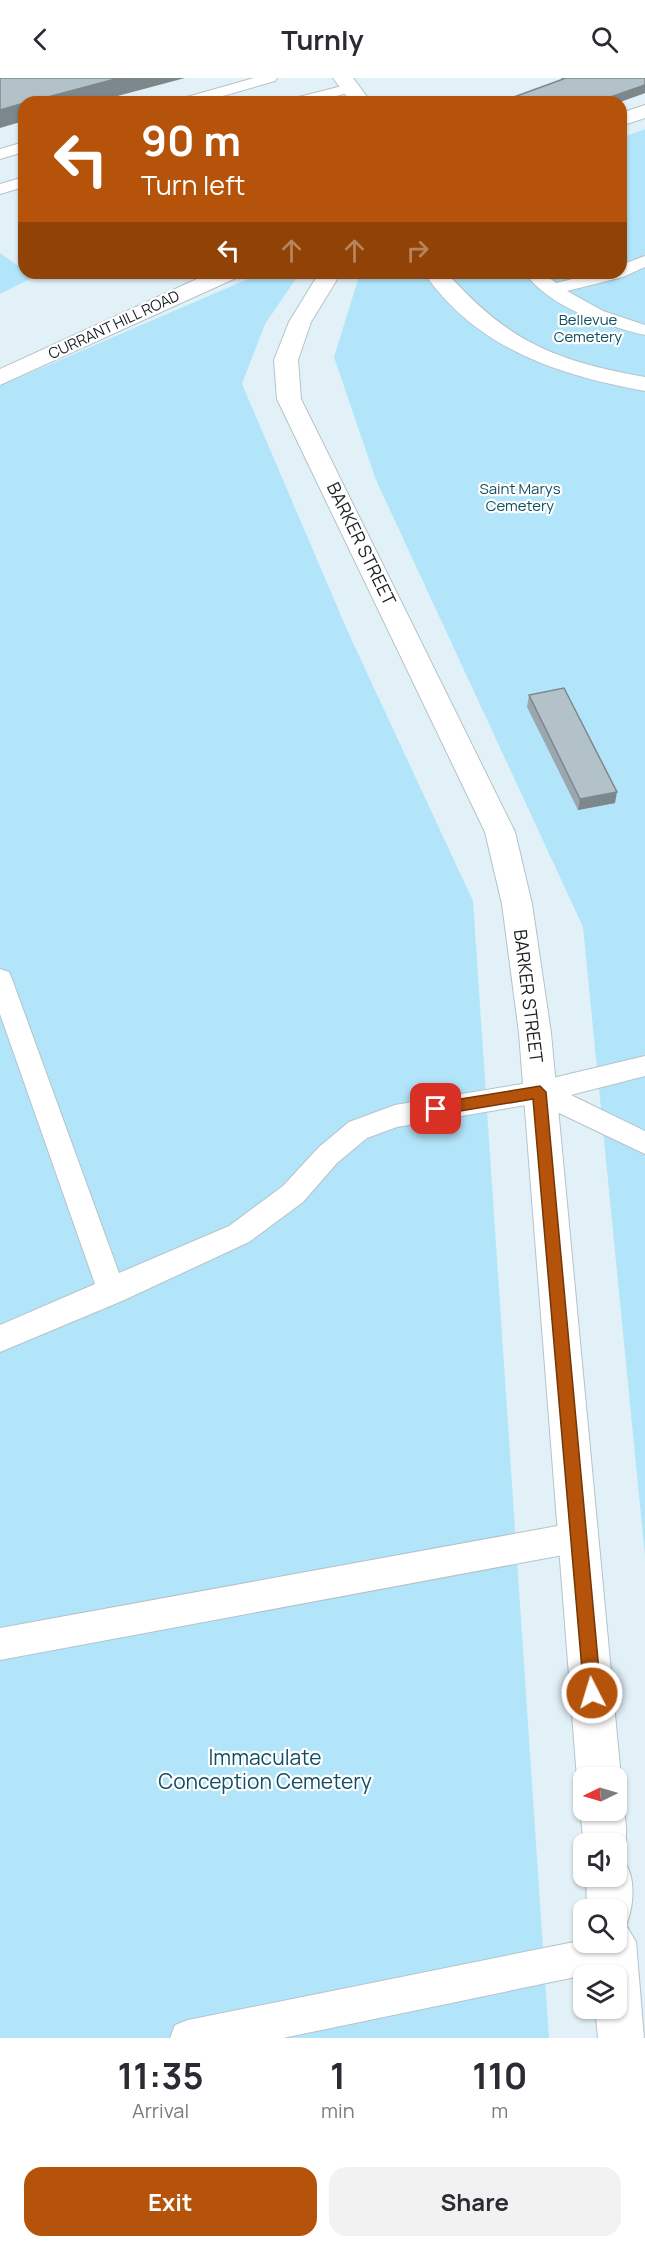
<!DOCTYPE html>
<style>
body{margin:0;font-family:Manrope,sans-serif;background:#f2f2f3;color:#2b2b33;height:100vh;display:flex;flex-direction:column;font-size:22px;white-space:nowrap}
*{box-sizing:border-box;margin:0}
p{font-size:20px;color:#7c7c81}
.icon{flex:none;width:33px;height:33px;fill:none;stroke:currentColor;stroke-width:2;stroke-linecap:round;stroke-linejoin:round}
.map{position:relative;height:1960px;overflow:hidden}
.drawer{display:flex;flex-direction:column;background:#fff;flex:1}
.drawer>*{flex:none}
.top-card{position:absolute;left:18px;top:18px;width:609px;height:183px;border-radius:18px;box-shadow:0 2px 4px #0004;background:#b45309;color:#fff;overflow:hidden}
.needle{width:39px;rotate:265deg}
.controls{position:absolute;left:573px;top:1689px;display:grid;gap:12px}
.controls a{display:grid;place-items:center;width:54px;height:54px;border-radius:12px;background:#fff;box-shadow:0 2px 4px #0004;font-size:30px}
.pin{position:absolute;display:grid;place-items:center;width:51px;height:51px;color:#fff;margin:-26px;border-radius:12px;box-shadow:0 3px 9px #0006}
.me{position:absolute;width:66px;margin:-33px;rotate:355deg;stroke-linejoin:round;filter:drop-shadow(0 0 4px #0008)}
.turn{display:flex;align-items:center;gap:21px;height:126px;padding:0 24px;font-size:27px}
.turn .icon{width:78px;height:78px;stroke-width:2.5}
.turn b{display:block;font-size:42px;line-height:51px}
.lanes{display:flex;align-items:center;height:57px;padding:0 24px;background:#0003;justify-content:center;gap:30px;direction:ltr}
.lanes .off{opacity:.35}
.eta{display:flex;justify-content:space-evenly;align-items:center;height:102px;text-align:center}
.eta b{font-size:36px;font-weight:700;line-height:42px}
.primary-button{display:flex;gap:12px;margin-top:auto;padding:12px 24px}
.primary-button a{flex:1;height:69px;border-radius:18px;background:#b45309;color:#fff;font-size:24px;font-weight:700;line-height:69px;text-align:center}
.primary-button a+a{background:#f2f2f3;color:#2b2b33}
header{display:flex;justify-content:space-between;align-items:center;height:78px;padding:0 24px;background:#fff;font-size:27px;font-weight:700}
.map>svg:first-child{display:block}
.green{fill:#b3e5fa}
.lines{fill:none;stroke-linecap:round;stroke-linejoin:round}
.service-casing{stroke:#b4c3c9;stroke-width:2}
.minor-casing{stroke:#b4c3c9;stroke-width:2}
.secondary-casing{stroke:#b4c3c9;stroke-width:2}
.service{fill:#fff;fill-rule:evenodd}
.minor{fill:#fff;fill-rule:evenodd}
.secondary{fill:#fff;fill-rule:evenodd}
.wall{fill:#9aa7ac}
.shaded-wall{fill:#7d888c}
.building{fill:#b3c2c8;stroke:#7d888c;stroke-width:1.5}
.route{fill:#b45309;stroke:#753606;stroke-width:1.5}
.labels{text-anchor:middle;stroke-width:4.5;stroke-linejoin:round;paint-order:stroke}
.far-park-label{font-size:15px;fill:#104f63;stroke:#fff}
.far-street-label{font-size:15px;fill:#1b2022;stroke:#fff}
.street-label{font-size:18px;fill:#1b2022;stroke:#fff}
.near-park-label{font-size:21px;fill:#104f63;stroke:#fff}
</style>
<header><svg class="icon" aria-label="back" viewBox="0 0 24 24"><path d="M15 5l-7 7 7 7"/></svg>Turnly<svg class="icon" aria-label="search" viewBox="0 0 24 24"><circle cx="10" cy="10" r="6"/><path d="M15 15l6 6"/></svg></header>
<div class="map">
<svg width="645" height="1960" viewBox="0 0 645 1960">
<rect width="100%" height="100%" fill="#e2f1f8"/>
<path class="green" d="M645,51V1478L583,849L376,402L334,279L360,195H621V60Z
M0,175L24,192V195L34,199L0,216Z
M262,195H300L265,246L242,306L348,554L473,823L549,1960H0V308Z"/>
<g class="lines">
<g class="service-casing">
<path id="service" d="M254,0H277L275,3L202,24H177L180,21Z
M350,6L357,10L355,13L314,24H288L291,21Z
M24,64V74L0,81V71Z
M24,99V109L0,116V106Z
M645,178V189L623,199L567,213L603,233L645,247V257C606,248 549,229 525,195H543L556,205L597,195H621V187Z
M0,891L9,894L12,901L119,1195L229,1148L283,1108L319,1069L349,1044L395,1027L540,1003L645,978V998L571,1017L645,1053V1076L538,1025L397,1049L367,1060L337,1085L303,1124L249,1164L122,1223L0,1274V1247L95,1206L0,936Z
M579,1444L590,1448L594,1459L590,1470L579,1474L0,1582V1550Z
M616,1856L626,1861L632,1873L626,1885L614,1891L283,1960H170L175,1947L188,1942L584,1862V1864H616Z"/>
</g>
<g class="minor-casing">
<path id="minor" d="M333,0H353L371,24H351Z
M424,195H447C508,264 556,283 645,299V313C558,297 477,271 424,195Z"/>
</g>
<g class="secondary-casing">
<path id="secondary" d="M645,27V40L621,48V35Z
M210,195H239L236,200L0,307V291Z
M319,195H341L311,244L298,282L301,321L515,754L532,826L551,955L621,1700L616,1710V1700H584V1715L577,1700L519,955L502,826L485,754L277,321L274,282L289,244Z
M616,1716C628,1735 629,1761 621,1781C637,1794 634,1829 626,1847L636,1864L644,1960H598L595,1930H616V1898H593L590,1864H616V1832H587L586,1798H616V1766L584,1767L580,1732L584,1724V1732H616Z"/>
</g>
<use href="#service" class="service"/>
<use href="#minor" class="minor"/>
<use href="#secondary" class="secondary"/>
</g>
<path class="wall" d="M561,0H645V15L620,24H513L514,19L561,2Z
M529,617L615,725L578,732L527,629Z"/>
<path class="shaded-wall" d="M119,0H185L95,24H29Z
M645,7V15L620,24H596Z
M24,25V43L0,50V32Z
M617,714L615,725L578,732L580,721Z"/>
<path class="building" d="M0,0H119L29,24H24V25L0,32Z
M566,0H645V7L596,24H523L514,19Z
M564,610L617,714L580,721L529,617Z"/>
<path class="route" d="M540,1008L546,1014L601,1615L598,1621L592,1623L586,1621L584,1615L533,1021L436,1037L429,1031L436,1025Z"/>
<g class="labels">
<g class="far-park-label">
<text x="588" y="247">Bellevue<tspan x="588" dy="17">Cemetery</tspan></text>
<text x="520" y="416">Saint Marys<tspan x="520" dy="17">Cemetery</tspan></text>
</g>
<g class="far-street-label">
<text transform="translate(114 247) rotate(-25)" y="5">CURRANT HILL ROAD</text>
</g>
<g class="street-label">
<text transform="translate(361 466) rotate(64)" y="6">BARKER STREET</text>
<text transform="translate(528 918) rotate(83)" y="6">BARKER STREET</text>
</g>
<g class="near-park-label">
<text x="265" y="1687">Immaculate<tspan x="265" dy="24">Conception Cemetery</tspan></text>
</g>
</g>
</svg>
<div class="controls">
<a><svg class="needle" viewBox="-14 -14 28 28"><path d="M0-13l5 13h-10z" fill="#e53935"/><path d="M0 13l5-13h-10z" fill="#7c7c81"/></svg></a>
<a><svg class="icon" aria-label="sound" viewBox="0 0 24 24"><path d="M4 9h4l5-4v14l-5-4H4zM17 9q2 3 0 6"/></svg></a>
<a><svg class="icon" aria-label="search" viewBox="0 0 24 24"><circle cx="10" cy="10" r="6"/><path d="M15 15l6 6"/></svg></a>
<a><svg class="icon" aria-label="layers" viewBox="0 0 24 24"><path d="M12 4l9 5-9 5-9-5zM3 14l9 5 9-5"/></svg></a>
</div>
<div class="pin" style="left:436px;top:1031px;background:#d93025"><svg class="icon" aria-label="arrive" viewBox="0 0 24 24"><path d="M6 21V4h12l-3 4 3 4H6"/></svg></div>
<svg class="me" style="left:592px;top:1615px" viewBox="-20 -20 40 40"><circle r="17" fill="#b45309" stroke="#fff" stroke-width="3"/><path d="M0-11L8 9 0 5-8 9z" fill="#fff"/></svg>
<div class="top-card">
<div class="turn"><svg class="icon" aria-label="left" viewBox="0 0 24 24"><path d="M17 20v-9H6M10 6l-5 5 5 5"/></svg><div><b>90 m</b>Turn left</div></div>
<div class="lanes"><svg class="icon" aria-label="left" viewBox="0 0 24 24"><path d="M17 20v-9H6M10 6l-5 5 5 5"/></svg><svg class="icon off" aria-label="ahead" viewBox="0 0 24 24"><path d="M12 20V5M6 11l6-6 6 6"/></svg><svg class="icon off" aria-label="ahead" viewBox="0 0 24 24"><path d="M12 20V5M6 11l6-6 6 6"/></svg><svg class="icon off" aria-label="right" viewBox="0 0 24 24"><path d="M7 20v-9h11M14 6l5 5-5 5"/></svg></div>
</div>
</div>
<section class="drawer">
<div class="eta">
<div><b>11:35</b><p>Arrival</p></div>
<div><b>1</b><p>min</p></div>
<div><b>110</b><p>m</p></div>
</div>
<div class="primary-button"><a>Exit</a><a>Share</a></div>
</section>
